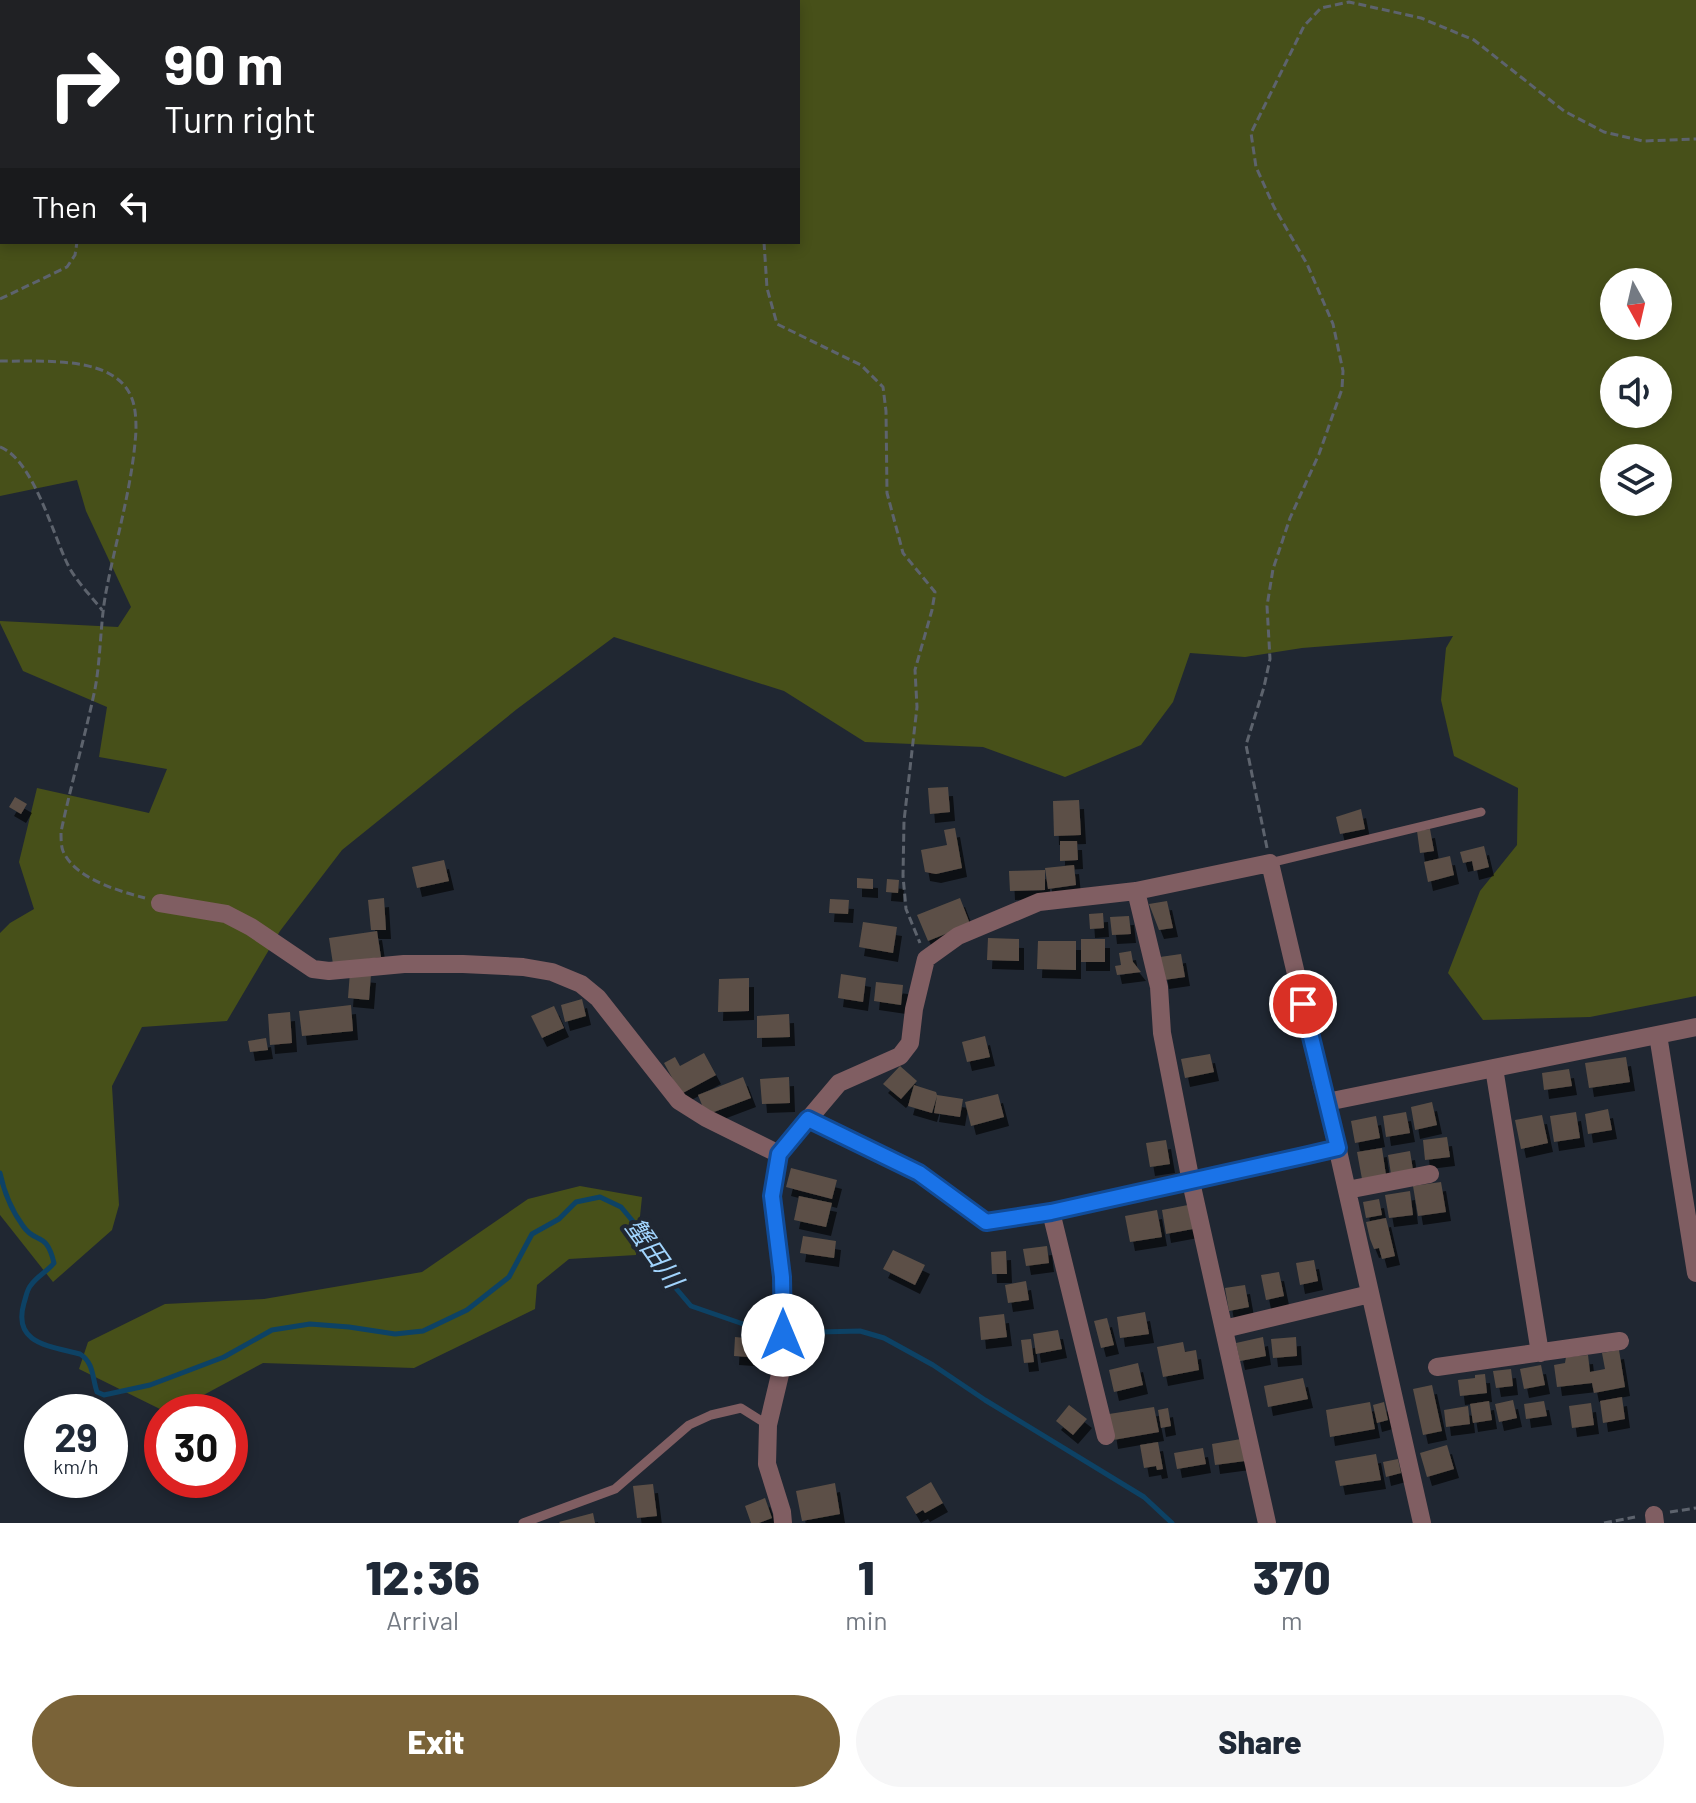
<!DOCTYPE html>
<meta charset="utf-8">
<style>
body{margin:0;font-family:Barlow,"Noto Sans JP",sans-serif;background:#f6f6f7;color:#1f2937;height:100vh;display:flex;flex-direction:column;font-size:30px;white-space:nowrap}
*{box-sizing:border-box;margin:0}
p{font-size:26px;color:#747a83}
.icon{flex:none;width:44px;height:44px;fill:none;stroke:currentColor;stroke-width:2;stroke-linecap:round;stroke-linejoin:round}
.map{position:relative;height:1523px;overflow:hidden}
.sheet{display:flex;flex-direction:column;background:#fff;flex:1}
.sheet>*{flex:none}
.guide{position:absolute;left:0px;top:0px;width:800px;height:244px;box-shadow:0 4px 12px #0003;background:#202124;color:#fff;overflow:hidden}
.needle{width:52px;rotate:172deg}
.controls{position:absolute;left:1600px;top:268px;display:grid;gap:16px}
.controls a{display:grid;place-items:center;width:72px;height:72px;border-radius:50%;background:#fff;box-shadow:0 4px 12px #0003;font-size:40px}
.speed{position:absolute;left:24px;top:1394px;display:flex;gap:16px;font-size:40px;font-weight:700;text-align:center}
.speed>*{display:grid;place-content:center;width:104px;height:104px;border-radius:50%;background:#fff;box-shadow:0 4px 12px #0003;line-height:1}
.speed small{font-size:20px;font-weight:400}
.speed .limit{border:12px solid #d22;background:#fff;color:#111}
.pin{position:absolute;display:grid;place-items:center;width:68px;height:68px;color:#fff;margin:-34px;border:4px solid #fff;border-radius:50%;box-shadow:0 2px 8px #0007}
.me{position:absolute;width:88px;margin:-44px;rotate:0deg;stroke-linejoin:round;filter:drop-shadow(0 0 6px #0008)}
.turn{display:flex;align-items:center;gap:28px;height:168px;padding:0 32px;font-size:36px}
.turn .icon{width:104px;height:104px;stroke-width:2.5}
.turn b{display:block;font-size:56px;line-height:68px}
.then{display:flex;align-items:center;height:76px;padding:0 32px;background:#0003;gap:16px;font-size:30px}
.eta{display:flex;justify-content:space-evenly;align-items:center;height:136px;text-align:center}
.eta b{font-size:48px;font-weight:800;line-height:56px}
.button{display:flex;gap:16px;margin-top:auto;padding:16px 32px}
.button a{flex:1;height:92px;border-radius:48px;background:#7a6338;color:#fff;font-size:32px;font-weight:800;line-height:92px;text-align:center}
.button a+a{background:#f6f6f7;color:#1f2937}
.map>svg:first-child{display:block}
.green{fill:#475019;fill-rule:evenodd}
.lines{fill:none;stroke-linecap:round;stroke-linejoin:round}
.stream{stroke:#0d4265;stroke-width:5}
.building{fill:#5c5046;filter:url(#shadow)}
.path{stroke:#5d636d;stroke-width:3;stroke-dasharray:8 4;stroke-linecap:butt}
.lane{stroke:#805e62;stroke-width:9}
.street{stroke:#805e62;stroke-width:18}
.route-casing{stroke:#114b97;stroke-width:20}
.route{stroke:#1a73e8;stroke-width:14}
.labels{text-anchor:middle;stroke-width:8;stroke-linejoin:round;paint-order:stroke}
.water-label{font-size:26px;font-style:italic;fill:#a1d4fd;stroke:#202732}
</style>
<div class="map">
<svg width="1696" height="1523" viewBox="0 0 1696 1523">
<defs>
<filter id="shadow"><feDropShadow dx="5" dy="9" stdDeviation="0" flood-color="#0009"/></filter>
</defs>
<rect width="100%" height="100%" fill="#202732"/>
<path class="green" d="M0,0H1696V996L1590,1017L1483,1020L1448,973L1480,891L1517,845L1518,788L1454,756L1441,700L1446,648L1453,636L1302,648L1245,657L1190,653L1173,702L1141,745L1065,777L983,747L865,742L784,691L614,637L517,709L342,850L280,931L227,1021L142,1027L112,1086L119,1205L112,1230L53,1282L0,1215V933L10,923L34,909L19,862L37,788L149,813L167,769L99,757L107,707L23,671L0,623V621L118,627L131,607L86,511L77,480L0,496ZM2,2H798V242H2ZM1614,282H1658V326H1614ZM1614,370H1658V414H1614ZM1614,458H1658V502H1614Z
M580,1186L642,1197L636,1255L569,1259L537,1285L535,1309L414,1368L263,1363L172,1412H166L79,1369L88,1342L165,1304L264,1299L422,1272L528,1199Z"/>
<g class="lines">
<path class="stream" d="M0,1173C4,1192 12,1211 23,1226C36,1245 46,1230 54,1263C48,1271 37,1276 31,1285C27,1289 26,1297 24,1303C12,1344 50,1346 80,1354C94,1363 92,1377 97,1392L104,1395L150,1385L174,1376L224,1357L272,1330L310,1324L349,1327L395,1334L423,1331L467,1310L509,1277L532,1234L559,1219L576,1202L600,1197L621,1207L636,1225L654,1250L674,1286L691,1306L749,1326L820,1332L860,1331L884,1338L933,1365L985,1400L1144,1497L1172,1523"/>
</g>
<path class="building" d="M948,787L950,812L930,814L928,788Z
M15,797L27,804L21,814L9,807Z
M1079,800L1081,835L1054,836L1053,801Z
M1361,809L1365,829L1340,834L1336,817Z
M955,828L962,868L936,874L925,872L921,850L947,845L944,830Z
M1430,829L1434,851L1420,853L1417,831Z
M1060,841H1077L1078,860L1060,861Z
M1484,846L1489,867L1474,871L1472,861L1463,863L1460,852Z
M1450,856L1454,875L1428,882L1424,862Z
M444,860L449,881L417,888L412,867Z
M1074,865L1076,885L1048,889L1045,868Z
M1045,870V890L1010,891L1009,871Z
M857,878L873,879V889L857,888Z
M887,879L899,880L898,893L886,892Z
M384,898L386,930H371L368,900Z
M960,898L970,924L928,941L917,915Z
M830,899L849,900L848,914L829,913Z
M1167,901L1173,928L1159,930L1149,904Z
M1103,913L1104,928L1090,929L1089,914Z
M1129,916L1131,934L1112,935L1110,917Z
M863,922L897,927L893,953L859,947Z
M377,931L381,957L333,964L329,938Z
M988,938L1019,939V961L987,960Z
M1081,939H1105V962H1081Z
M1038,941H1076V970L1037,969Z
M1131,951L1133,962L1141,972L1117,975L1115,966L1121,965L1119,953Z
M1181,954L1185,977L1164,980L1160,957Z
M350,972L371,974L369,1000L348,998Z
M841,974L866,978L863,1002L838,998Z
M749,978V1011L718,1012L719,979Z
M876,982L903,985L901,1005L874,1001Z
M582,999L586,1016L565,1022L561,1005Z
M351,1005L353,1031L302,1036L299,1011Z
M554,1006L564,1028L542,1038L531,1016Z
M290,1012L292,1043L270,1045L268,1014Z
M789,1014L790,1037L757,1038V1016Z
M985,1036L990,1057L967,1062L962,1042Z
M266,1038L268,1050L250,1052L248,1041Z
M704,1053L716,1075L681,1094L664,1063L675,1057L680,1066Z
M1210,1054L1214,1072L1185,1078L1181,1059Z
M1626,1057L1630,1082L1589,1088L1585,1063Z
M900,1066L917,1081L901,1099L883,1084Z
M1569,1069L1572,1086L1544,1090L1542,1073Z
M743,1077L751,1098L706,1115L698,1095Z
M789,1077L790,1103L762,1104L760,1079Z
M914,1085L936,1092L937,1095L963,1099L960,1117L934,1113L937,1096L932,1113L908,1106Z
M998,1094L1004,1117L971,1126L965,1102Z
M1432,1102L1437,1125L1415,1130L1411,1107Z
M1608,1109L1612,1130L1588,1134L1585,1114Z
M1406,1112L1410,1133L1386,1137L1383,1116Z
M1576,1112L1580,1138L1554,1142L1550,1116Z
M1542,1115L1548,1143L1521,1149L1515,1120Z
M1376,1116L1380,1138L1355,1143L1351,1121Z
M1447,1137L1450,1157L1425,1160L1423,1140Z
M1166,1140L1170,1164L1150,1167L1146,1143Z
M1382,1148L1386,1175L1362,1179L1357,1152Z
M1410,1151L1413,1170L1391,1174L1388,1155Z
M791,1168L837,1180L832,1199L786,1187Z
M1441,1182L1446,1212L1418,1216L1413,1186Z
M1410,1191L1413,1215L1389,1218L1385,1195Z
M799,1196L832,1203L826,1227L794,1220Z
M1379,1199L1382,1215L1366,1218L1363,1202Z
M1188,1205L1193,1229L1166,1234L1162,1210Z
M1157,1210L1162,1237L1130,1242L1125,1216Z
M1386,1218L1395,1256L1382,1259L1379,1248L1374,1249L1370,1239L1366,1222Z
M803,1236L836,1241L834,1258L800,1253Z
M1047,1246L1049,1263L1026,1266L1023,1249Z
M893,1250L925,1265L915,1285L883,1269Z
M1006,1251L1007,1274H992L991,1252Z
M1314,1260L1318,1281L1300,1285L1296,1263Z
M1279,1272L1284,1296L1266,1300L1261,1275Z
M1026,1281L1029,1300L1008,1303L1005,1285Z
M1245,1285L1249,1307L1229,1311L1225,1288Z
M1145,1312L1149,1334L1120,1338L1117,1317Z
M1004,1314L1007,1337L981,1340L979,1317Z
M1107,1318L1114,1345L1101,1348L1094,1321Z
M1058,1330L1062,1349L1036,1354L1033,1334Z
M735,1337L767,1340L765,1358L734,1356Z
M1263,1337L1266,1356L1240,1361L1236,1343Z
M1296,1337L1297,1356L1273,1358L1271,1339Z
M1031,1339L1034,1362L1024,1363L1021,1340Z
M1183,1342L1185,1352L1196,1350L1199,1370L1163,1377L1157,1347Z
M1619,1350L1625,1387L1594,1393L1592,1383L1557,1387L1554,1365L1565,1363L1566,1357L1588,1355L1590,1372L1605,1369L1602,1353Z
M1138,1363L1143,1385L1114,1392L1109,1370Z
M1541,1365L1545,1385L1524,1389L1520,1369Z
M1511,1369L1513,1386L1496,1388L1493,1371Z
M1485,1374L1487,1393L1460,1396L1458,1380L1475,1378V1375Z
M1303,1378L1308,1399L1268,1407L1264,1386Z
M1432,1385L1442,1431L1423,1435L1413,1389Z
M1622,1397L1625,1419L1603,1423L1600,1401Z
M1513,1400L1517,1418L1499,1422L1495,1404Z
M1489,1401L1492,1420L1473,1423L1470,1404Z
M1544,1401L1547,1416L1526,1419L1524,1404Z
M1370,1402L1375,1429L1330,1437L1326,1410Z
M1384,1402L1388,1420L1377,1423L1373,1405Z
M1591,1403L1594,1425L1572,1428L1569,1406Z
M1069,1405L1087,1419L1073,1435L1056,1421Z
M1468,1406L1470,1424L1446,1427L1444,1410Z
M1154,1407L1159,1432L1113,1440L1109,1414Z
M1168,1408L1171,1426L1161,1428L1158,1410Z
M1241,1439L1245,1461L1215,1465L1212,1444Z
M1158,1442L1163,1469L1157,1470L1156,1466L1144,1468L1140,1445Z
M1447,1445L1454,1469L1427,1477L1420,1453Z
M1203,1448L1206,1464L1177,1469L1174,1453Z
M1376,1454L1381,1480L1340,1486L1335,1461Z
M1398,1459L1401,1473L1386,1477L1383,1462Z
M931,1482L943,1503L925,1513L923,1510L916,1514L906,1497Z
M835,1483L840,1514L802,1521L796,1491Z
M653,1484L657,1516L637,1518L633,1486Z
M765,1498L772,1518L759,1523H751L745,1506Z
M593,1513L595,1523H560L559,1522Z"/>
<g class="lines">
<path class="path" d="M622,0L624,2
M610,2V0
M0,108L2,107
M0,227H2
M764,242L767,288L777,324L861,365L883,387L886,411L887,493L903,553L935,592L932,610L915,670L917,707L904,821L903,876L906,909L920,943
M0,299L67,267L75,255L77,242
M0,361C36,362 97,356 123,384C135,397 136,413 136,430C133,484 116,539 106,592C100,624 101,657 95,689C85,737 71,784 61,832C61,838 61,846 63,851C75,879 119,891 145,898
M0,447C33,459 53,535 68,565C76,581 91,596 102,610
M1267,848L1246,745L1264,687L1270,659L1267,606L1273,569L1290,518L1319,454L1342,389L1343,371L1333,324L1307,264L1274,207L1256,167L1251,133L1304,26L1321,8L1349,2L1421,18L1474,40L1564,111L1604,132L1643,141L1696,139
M1670,1512L1696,1508
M1604,1523L1635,1517"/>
<path class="lane" d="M1270,863L1481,812
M523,1523L615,1489L689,1425L711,1415L741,1408L768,1425"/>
<path class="street" d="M1136,891L1159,987L1162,1033L1191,1182L1267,1523
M160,903L226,914L251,927L313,969L329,971L404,964H463L523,967L552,972L581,984L598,998L679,1101L706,1118L779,1154L772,1196L782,1277L783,1362L768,1425L767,1464L782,1512L783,1523
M1658,1035L1696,1273
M1494,1068L1540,1353
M1327,1102L1696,1027
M808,1119L919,1173L986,1222L1051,1212L1338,1148
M779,1154L839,1083L900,1056L910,1043L914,1009L926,959L958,936L1039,902L1136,891L1270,863L1323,1089L1327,1102L1422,1523
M1347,1190L1430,1174
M1051,1212L1106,1436
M1224,1329L1370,1294
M1437,1367L1620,1341
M1654,1515L1655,1523"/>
</g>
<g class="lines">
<g class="route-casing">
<path id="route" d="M783,1335L782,1277L772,1196L779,1154L808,1119L919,1173L986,1222L1051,1212L1308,1155L1338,1148L1303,1004"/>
</g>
<use href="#route" class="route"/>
</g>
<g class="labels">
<g class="water-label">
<text transform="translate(654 1253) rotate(55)" y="9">蟹田川</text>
</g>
</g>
</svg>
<div class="controls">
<a><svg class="needle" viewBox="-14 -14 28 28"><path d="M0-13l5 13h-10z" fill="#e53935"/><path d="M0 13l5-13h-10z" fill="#747a83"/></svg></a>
<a><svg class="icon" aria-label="sound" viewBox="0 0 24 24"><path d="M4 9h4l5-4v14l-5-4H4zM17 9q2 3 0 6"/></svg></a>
<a><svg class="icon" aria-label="layers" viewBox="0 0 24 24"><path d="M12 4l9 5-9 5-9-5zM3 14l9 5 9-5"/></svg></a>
</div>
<div class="speed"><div>29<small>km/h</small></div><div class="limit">30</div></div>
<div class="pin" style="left:1303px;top:1004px;background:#d93025"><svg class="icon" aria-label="arrive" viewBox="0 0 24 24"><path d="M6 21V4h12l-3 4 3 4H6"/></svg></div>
<svg class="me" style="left:783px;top:1335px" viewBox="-20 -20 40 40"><circle r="19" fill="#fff"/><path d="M0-13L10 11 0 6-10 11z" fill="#1a73e8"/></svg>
<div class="guide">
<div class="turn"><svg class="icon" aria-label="right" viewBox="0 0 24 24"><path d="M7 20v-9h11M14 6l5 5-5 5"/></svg><div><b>90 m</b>Turn right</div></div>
<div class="then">Then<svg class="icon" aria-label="left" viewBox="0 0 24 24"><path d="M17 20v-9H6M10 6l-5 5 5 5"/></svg></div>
</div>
</div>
<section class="sheet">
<div class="eta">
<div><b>12:36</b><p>Arrival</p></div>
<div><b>1</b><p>min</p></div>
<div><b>370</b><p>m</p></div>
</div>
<div class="button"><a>Exit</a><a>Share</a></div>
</section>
